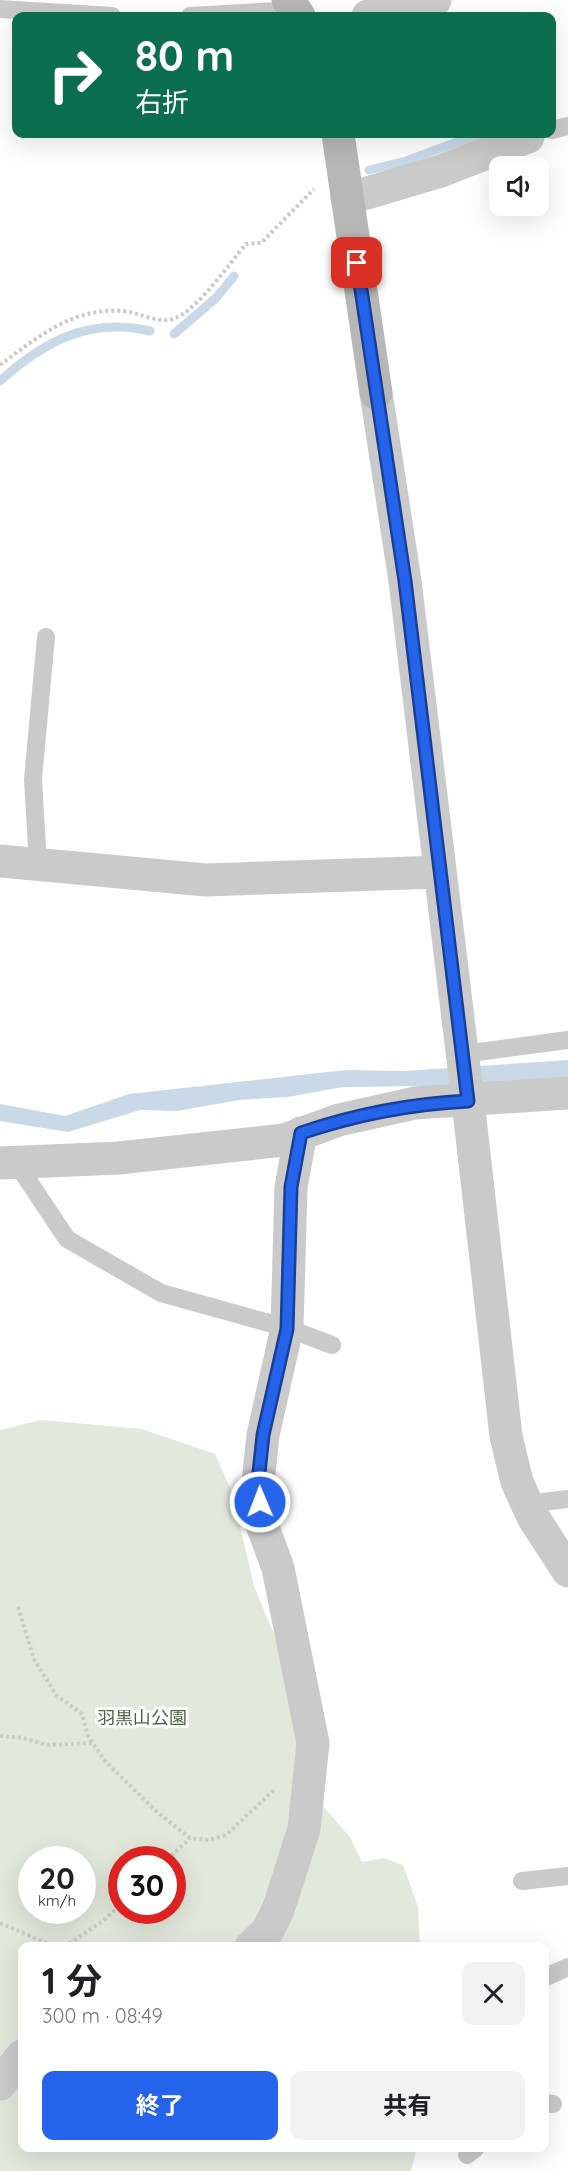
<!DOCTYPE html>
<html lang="ja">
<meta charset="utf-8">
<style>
body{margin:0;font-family:Quicksand,"Noto Sans JP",sans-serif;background:#f2f2f2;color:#202124;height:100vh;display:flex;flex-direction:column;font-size:22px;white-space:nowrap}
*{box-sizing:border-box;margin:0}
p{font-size:20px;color:#757577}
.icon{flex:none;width:33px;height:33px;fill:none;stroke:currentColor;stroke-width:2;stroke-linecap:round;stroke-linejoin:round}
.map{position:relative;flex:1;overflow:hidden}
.sheet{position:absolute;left:18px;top:1942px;width:531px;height:210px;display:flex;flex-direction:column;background:#fff;border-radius:12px;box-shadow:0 6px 24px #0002}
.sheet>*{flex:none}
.hud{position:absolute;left:12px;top:12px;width:544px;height:126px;border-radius:12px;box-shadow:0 6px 24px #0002;background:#0b6e4f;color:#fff;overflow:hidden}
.controls{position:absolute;left:489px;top:156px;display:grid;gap:12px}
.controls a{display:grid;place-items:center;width:60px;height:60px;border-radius:12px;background:#fff;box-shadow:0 6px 24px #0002;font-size:30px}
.speed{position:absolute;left:18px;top:1846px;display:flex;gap:12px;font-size:30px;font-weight:700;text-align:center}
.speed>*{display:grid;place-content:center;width:78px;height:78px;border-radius:50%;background:#fff;box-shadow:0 6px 24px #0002;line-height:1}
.speed small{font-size:15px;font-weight:400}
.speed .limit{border:9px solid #d22;background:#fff;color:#111}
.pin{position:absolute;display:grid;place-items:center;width:51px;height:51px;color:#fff;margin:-26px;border-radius:12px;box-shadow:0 3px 9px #0006}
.me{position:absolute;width:66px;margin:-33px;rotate:359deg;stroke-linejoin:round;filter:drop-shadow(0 0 4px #0008)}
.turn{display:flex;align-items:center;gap:21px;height:126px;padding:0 24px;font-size:27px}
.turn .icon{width:78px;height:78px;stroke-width:2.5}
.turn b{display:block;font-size:42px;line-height:51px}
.round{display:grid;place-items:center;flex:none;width:63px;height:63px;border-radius:12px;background:#f2f2f2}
.overview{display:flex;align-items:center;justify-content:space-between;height:102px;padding:0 24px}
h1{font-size:36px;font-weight:700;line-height:45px}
.primary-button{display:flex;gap:12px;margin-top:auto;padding:12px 24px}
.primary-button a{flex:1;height:69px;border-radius:12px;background:#2563eb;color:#fff;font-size:24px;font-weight:700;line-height:69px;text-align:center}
.primary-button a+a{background:#f2f2f2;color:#202124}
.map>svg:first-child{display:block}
.green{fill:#e2e9dc;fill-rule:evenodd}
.water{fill:#c9d9e8}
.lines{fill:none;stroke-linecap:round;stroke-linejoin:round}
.stream{stroke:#c9d9e8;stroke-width:9}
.path{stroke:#cacaca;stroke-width:4;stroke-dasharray:3 3;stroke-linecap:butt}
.lane{stroke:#cacaca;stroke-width:18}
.street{stroke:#cacaca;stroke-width:33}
.secondary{stroke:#b7b7b7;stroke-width:33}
.route-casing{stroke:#184099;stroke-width:15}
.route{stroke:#2563eb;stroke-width:10}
.labels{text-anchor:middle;stroke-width:6;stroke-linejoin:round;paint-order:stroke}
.park-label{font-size:18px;fill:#4d643f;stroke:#fff}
</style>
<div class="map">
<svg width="568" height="2171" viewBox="0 0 568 2171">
<rect width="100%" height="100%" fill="#fff"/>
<path class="green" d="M41,1420L142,1429L215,1454L232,1492L254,1586L283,1656L323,1806L350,1837L362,1862L384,1858L403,1865L418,1907L420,1947H22V2148H417L411,2171H0V1430ZM32,1860H82V1911H32ZM122,1860H172V1911H122Z"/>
<path class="water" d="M568,1060V1078L452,1090L428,1086L343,1087L288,1097L239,1100L177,1111L140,1110L68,1132L0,1121V1104L65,1116L129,1094L346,1070L404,1071Z"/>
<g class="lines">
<path class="stream" d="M369,170L406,161L479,134
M174,334L216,298L234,276
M0,381C44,341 90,317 150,331"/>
<path class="path" d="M0,365C38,337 73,307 123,311C138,312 158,324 173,319C197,311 229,264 246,244L261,243L314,189
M18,1607L34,1659L56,1695L82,1714L88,1736L105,1761L158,1813L190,1838L209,1840L226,1835L275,1789
M0,1736L23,1738L46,1745L92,1743
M167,1860L190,1838
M0,1923L56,1947
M64,1947L103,1921L122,1903"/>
<path class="lane" d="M0,9L112,16
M190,16L295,10
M552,130L568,126
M38,866L33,779L46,637
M463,1054L568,1040
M17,1164L67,1239L161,1293L287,1328L332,1345
M527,1504L568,1499
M522,1881L568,1876
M544,1978L568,1967
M544,2103L553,2104
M467,2155L476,2148"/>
<path class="street" d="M368,16L435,0
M347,199L441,171L528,137
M376,393L405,581L468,1101L506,1436L517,1482L533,1517L568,1571
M0,861L206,880L440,872
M0,1163L119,1158L284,1140L339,1120L415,1103L568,1093
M251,1947L268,1930L278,1910L304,1829L313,1743L278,1568L261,1522L258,1482L263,1435L287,1328L291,1187L301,1133
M0,2084L22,2056"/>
<path class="secondary" d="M288,0L299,16
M338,134L376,393"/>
</g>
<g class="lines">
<g class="route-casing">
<path id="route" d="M260,1502L258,1482L263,1435L287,1329L291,1187L301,1133C357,1114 409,1104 468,1101L405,581L357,263"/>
</g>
<use href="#route" class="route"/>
</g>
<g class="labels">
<g class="park-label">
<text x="142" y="1724">羽黒山公園</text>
</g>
</g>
</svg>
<div class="controls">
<a><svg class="icon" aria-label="sound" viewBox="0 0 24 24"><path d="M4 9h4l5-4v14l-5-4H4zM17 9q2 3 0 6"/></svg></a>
</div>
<div class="speed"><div>20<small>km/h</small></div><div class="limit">30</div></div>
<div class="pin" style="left:357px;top:263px;background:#d93025"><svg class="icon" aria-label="arrive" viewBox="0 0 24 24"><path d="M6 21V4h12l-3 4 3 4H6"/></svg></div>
<svg class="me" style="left:260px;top:1502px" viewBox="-20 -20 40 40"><circle r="17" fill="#2563eb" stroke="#fff" stroke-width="3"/><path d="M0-11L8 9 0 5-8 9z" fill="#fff"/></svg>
<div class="hud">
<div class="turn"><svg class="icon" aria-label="right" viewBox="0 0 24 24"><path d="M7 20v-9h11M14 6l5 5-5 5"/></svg><div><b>80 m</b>右折</div></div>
</div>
<section class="sheet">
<div class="overview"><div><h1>1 分</h1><p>300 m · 08:49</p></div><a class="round"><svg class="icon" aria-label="close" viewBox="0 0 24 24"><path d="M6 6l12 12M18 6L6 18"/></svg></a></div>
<div class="primary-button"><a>終了</a><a>共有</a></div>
</section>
</div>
